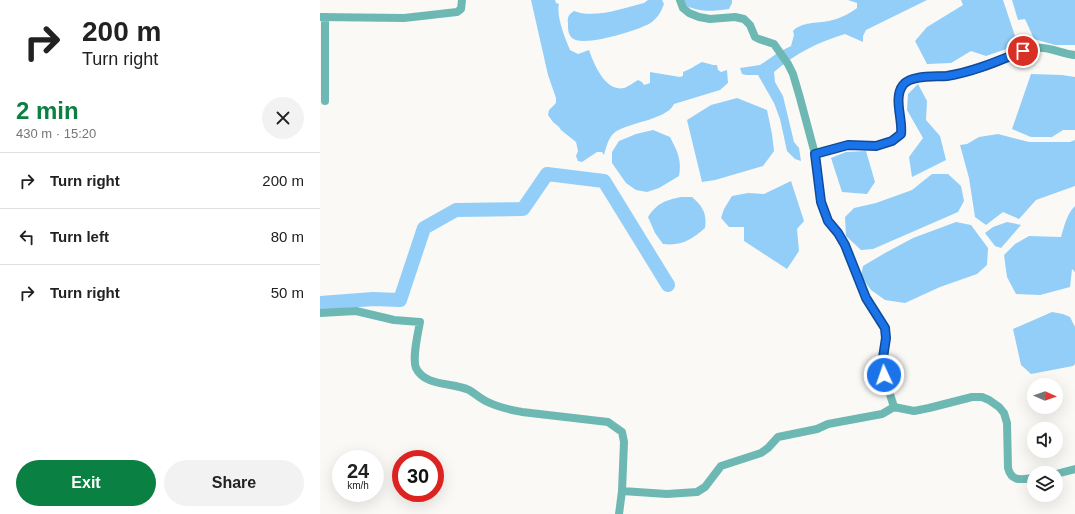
<!DOCTYPE html>
<meta charset="utf-8">
<style>
body{margin:0;font-family:Helvetica,sans-serif;background:#f2f2f2;color:#222;height:100vh;display:flex;flex-direction:column;font-size:15px;white-space:nowrap}
*{box-sizing:border-box;margin:0}
p{font-size:13px;color:#767676}
.icon{flex:none;width:22px;height:22px;fill:none;stroke:currentColor;stroke-width:2;stroke-linecap:round;stroke-linejoin:round}
.map{position:relative;flex:1;overflow:hidden}
.details{display:flex;flex-direction:column;background:#fff;width:320px}
.details>*{flex:none}
.hud{background:#fff;color:#222;overflow:hidden}
.needle{width:26px;rotate:92deg}
.buttons{position:absolute;left:707px;top:378px;display:grid;gap:8px}
.buttons a{display:grid;place-items:center;width:36px;height:36px;border-radius:50%;background:#fff;box-shadow:0 4px 16px #0002;font-size:20px}
.speed{position:absolute;left:12px;top:450px;display:flex;gap:8px;font-size:20px;font-weight:700;text-align:center}
.speed>*{display:grid;place-content:center;width:52px;height:52px;border-radius:50%;background:#fff;box-shadow:0 4px 16px #0002;line-height:1}
.speed small{font-size:10px;font-weight:400}
.speed .limit{border:6px solid #d22;background:#fff;color:#111}
.pin{position:absolute;display:grid;place-items:center;width:34px;height:34px;color:#fff;margin:-17px;border:2px solid #fff;border-radius:50%;box-shadow:0 1px 4px #0007}
.me{position:absolute;width:44px;margin:-22px;rotate:357deg;stroke-linejoin:round;filter:drop-shadow(0 0 3px #0008)}
.turn{display:flex;align-items:center;gap:14px;height:84px;padding:0 16px;font-size:18px}
.turn .icon{width:52px;height:52px;stroke-width:2.5}
.turn b{display:block;font-size:28px;line-height:34px}
.round{display:grid;place-items:center;flex:none;width:42px;height:42px;border-radius:21px;background:#f2f2f2}
.summary{display:flex;align-items:center;justify-content:space-between;height:68px;padding:0 16px}
h1{font-size:24px;font-weight:700;line-height:30px;color:#0b8043}
.primary-button{display:flex;gap:8px;margin-top:auto;padding:8px 16px}
.primary-button a{flex:1;height:46px;border-radius:24px;background:#0b8043;color:#fff;font-size:16px;font-weight:700;line-height:46px;text-align:center}
.primary-button a+a{background:#f2f2f2;color:#222}
ul{padding:0;list-style:none}
li{display:flex;align-items:center;gap:12px;height:56px;padding:0 16px;border-top:1px solid #e0e0e0}
li div{flex:1}
li b{display:block;font-size:15px}
li em{font-style:normal}
main{display:flex;flex:1;min-height:0}
.map>svg:first-child{display:block}
.water{fill:#92cef7}
.lines{fill:none;stroke-linecap:round;stroke-linejoin:round}
.river{stroke:#92cef7;stroke-width:14}
.minor{stroke:#6eb8b3;stroke-width:8}
.route-casing{stroke:#114b97;stroke-width:10}
.route{stroke:#1a73e8;stroke-width:7}
</style>
<main>
<section class="details">
<div class="hud">
<div class="turn"><svg class="icon" aria-label="right" viewBox="0 0 24 24"><path d="M7 20v-9h11M14 6l5 5-5 5"/></svg><div><b>200 m</b>Turn right</div></div>
</div>
<div class="summary"><div><h1>2 min</h1><p>430 m · 15:20</p></div><a class="round"><svg class="icon" aria-label="close" viewBox="0 0 24 24"><path d="M6 6l12 12M18 6L6 18"/></svg></a></div>
<ul>
<li><svg class="icon" aria-label="right" viewBox="0 0 24 24"><path d="M7 20v-9h11M14 6l5 5-5 5"/></svg><div><b>Turn right</b></div><em>200 m</em></li>
<li><svg class="icon" aria-label="left" viewBox="0 0 24 24"><path d="M17 20v-9H6M10 6l-5 5 5 5"/></svg><div><b>Turn left</b></div><em>80 m</em></li>
<li><svg class="icon" aria-label="right" viewBox="0 0 24 24"><path d="M7 20v-9h11M14 6l5 5-5 5"/></svg><div><b>Turn right</b></div><em>50 m</em></li>
</ul>
<div class="primary-button"><a>Exit</a><a>Share</a></div>
</section>
<div class="map">
<svg width="755" height="514" viewBox="0 0 755 514">
<rect width="100%" height="100%" fill="#fbf9f6"/>
<path class="water" d="M211,0H235L236,3L239,4C236,16 245,38 250,50L258,54L269,50C274,64 285,92 304,88C308,87 314,82 318,80L322,82L324,85L330,83V72L360,77L363,76V72C367,71 378,64 382,62L393,65H397L398,70L401,72L407,70L408,83L400,90L354,104C346,121 305,122 293,134C288,139 286,148 284,155L282,152H277L262,162L258,161L256,156L258,151L256,142L241,130L239,127L233,122L228,115L229,110L236,103V98L228,75Z
M328,0H342L344,4C341,12 338,17 332,22C321,30 262,48 252,38C248,34 248,29 248,24C247,17 249,14 254,11C274,19 304,8 324,3Z
M360,0H412V3L409,9C389,12 380,12 361,4Z
M528,0H607L546,30L543,36V42L525,34C498,42 476,53 454,72L455,82L463,96L474,142L479,148L481,161L475,159L467,151L460,119L454,103L438,75H426L422,74L420,68L440,65L459,52L471,46L474,35L473,31C481,22 497,23 509,21C519,19 529,14 537,8V3Z
M641,0H683L698,45L666,56L651,51L631,63L607,64L595,41L607,27L643,5Z
M692,0H755V45H735L714,39L705,19L698,20Z
M711,74L742,75L755,77V130H743L732,137H711L692,129Z
M598,84L607,101L606,120L620,136L626,160L592,177L589,157L603,138L587,110L588,94Z
M417,98L447,110L452,134L454,151L443,166L395,180L382,182L367,120L391,105Z
M333,130L350,137C357,151 362,159 359,176L339,188L327,192L316,190L306,183L292,163V152L299,141L316,134Z
M678,134L709,142H750L755,140V186L716,200L699,219L683,212L666,225L655,217L649,178L640,145L647,144L659,137Z
M546,151L555,182L547,194L522,192L511,158L526,152Z
M612,174H628L641,186L644,201L638,212L553,249L541,250L526,236L525,217L534,208L556,203L592,190Z
M471,181L484,221L477,229L479,251L467,269L424,241V227H409L401,218L404,209L412,196L428,193L444,194Z
M361,197H372C383,207 387,213 385,228C371,240 362,246 343,244L335,233L328,217C337,203 346,200 361,197Z
M755,206V272L752,269L750,287L720,295L696,294L687,277L684,255L695,244L709,236L741,237C744,227 747,213 755,206Z
M636,222L651,225L668,248L667,265L657,274L620,287L585,303L565,300L551,290L541,276L543,266L565,253L593,238Z
M687,222L701,225L681,248L675,246L665,233L673,227Z
M732,312L743,314L750,317L755,327V364L753,366L711,374L701,365L693,329Z"/>
<g class="lines">
<path class="river" d="M0,303L53,299L80,300L104,228L136,210L203,209L227,174L284,181L348,285"/>
<path class="minor" d="M360,0L363,8L369,13L379,17L390,19L415,17L424,19L430,25L435,37L439,39L454,44L468,64L473,74L480,98L495,154L501,202L508,221L518,233L525,245L546,298L565,328L566,338L563,365L564,375L574,407
M0,17L84,18L137,12L141,9L142,0
M5,101V17
M495,154L528,145L556,146L571,141L581,133C584,119 573,99 582,86C590,75 616,77 629,75C644,73 659,69 673,64C687,58 701,51 716,48C728,46 742,54 755,55
M0,313L36,311L74,320L100,322C98,333 92,358 96,368C105,387 133,382 149,390C156,394 162,400 170,403C180,408 192,410 202,412L288,422L302,432L304,442L302,491L299,514
M736,474L755,469
M302,491L347,494L377,492L385,487L401,466L441,453L448,448L458,437L497,429L508,424L562,414L574,407L594,411L609,408L652,397H662L669,400L679,407L684,413L687,423L688,468C692,483 702,479 714,478"/>
</g>
<g class="lines">
<g class="route-casing">
<path id="route" d="M564,375L562,364L566,338L565,328L546,298L525,245L518,233L508,221L501,202L495,154L528,145L556,146L572,141L581,134C583,119 573,98 583,85C590,75 614,77 627,76C653,72 678,61 703,51"/>
</g>
<use href="#route" class="route"/>
</g>
</svg>
<div class="buttons">
<a><svg class="needle" viewBox="-14 -14 28 28"><path d="M0-13l5 13h-10z" fill="#e53935"/><path d="M0 13l5-13h-10z" fill="#767676"/></svg></a>
<a><svg class="icon" aria-label="sound" viewBox="0 0 24 24"><path d="M4 9h4l5-4v14l-5-4H4zM17 9q2 3 0 6"/></svg></a>
<a><svg class="icon" aria-label="layers" viewBox="0 0 24 24"><path d="M12 4l9 5-9 5-9-5zM3 14l9 5 9-5"/></svg></a>
</div>
<div class="speed"><div>24<small>km/h</small></div><div class="limit">30</div></div>
<div class="pin" style="left:703px;top:51px;background:#d93025"><svg class="icon" aria-label="arrive" viewBox="0 0 24 24"><path d="M6 21V4h12l-3 4 3 4H6"/></svg></div>
<svg class="me" style="left:564px;top:375px" viewBox="-20 -20 40 40"><circle r="17" fill="#1a73e8" stroke="#fff" stroke-width="3"/><path d="M0-11L8 9 0 5-8 9z" fill="#fff"/></svg>
</div>
</main>
